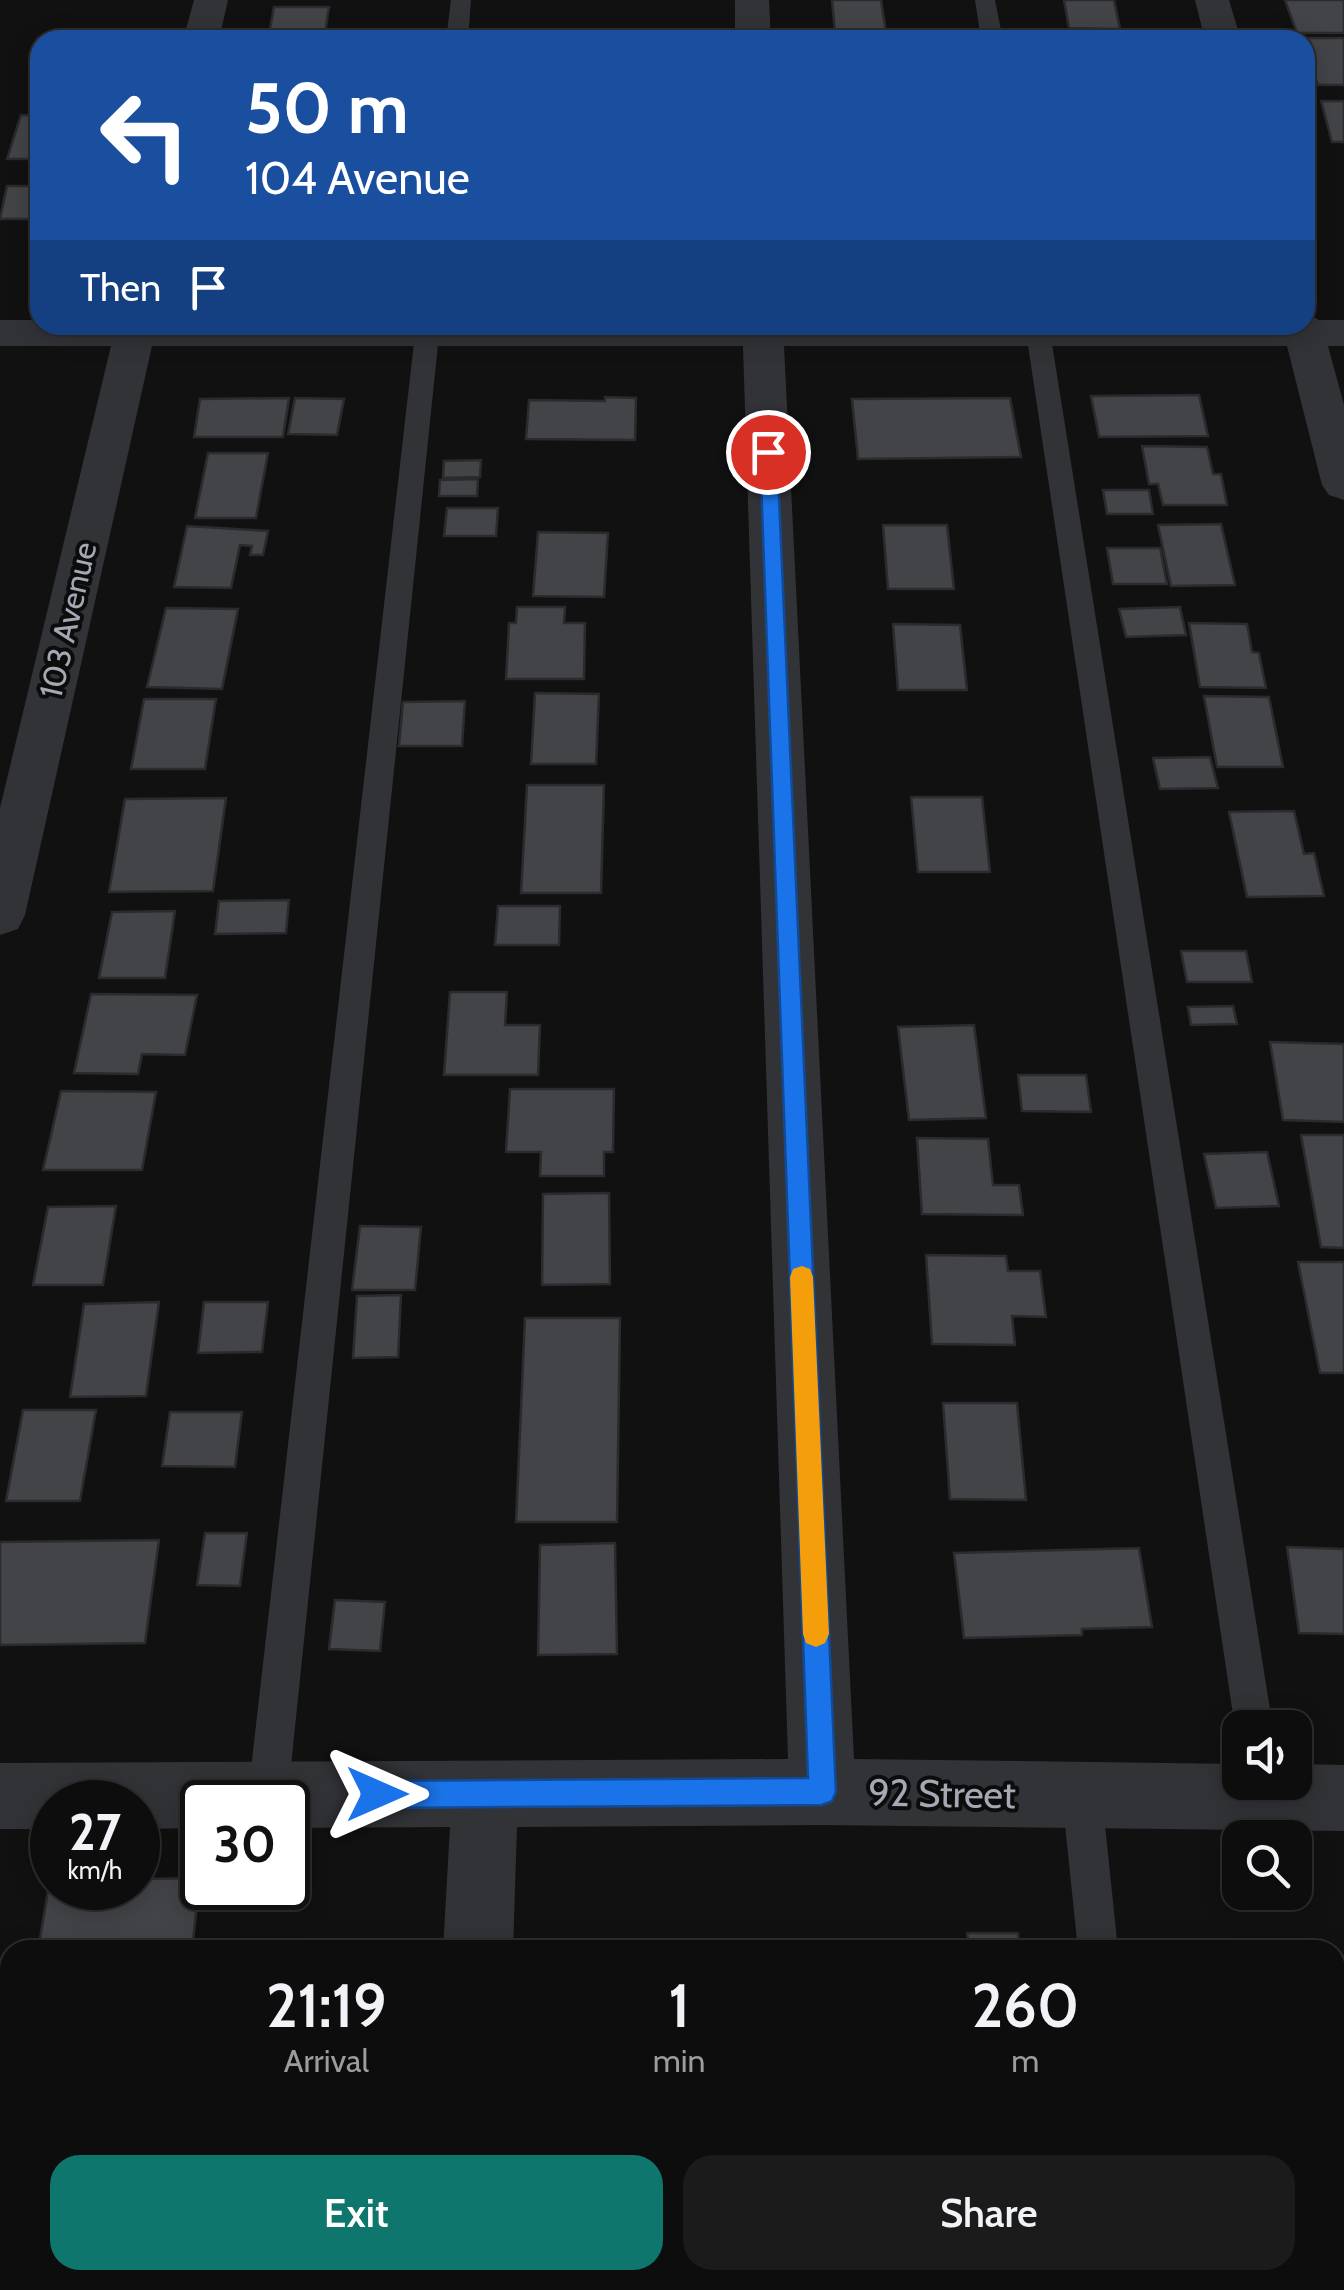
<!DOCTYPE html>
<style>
body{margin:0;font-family:Cabin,sans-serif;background:#1b1b1c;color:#f1f3f6;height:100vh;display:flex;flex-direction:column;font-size:38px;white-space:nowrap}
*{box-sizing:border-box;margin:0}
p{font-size:32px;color:#9a9c9e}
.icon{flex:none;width:55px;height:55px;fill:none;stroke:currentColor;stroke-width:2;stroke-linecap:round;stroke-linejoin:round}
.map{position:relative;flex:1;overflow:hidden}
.panel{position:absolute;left:0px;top:1940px;width:1345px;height:350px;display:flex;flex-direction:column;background:#0d0d0e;border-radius:30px 30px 0 0;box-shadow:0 5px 25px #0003,0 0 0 2px #2d2d2e}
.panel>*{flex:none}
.guide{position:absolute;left:30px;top:30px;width:1285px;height:305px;border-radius:30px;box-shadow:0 5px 25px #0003,0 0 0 2px #2d2d2e;background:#1a4fa0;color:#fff;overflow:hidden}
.fabs{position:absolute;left:1222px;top:1710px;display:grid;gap:20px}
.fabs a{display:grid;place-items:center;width:90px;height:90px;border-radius:20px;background:#0d0d0e;box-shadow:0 5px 25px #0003,0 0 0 2px #2d2d2e;font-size:50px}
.speed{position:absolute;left:30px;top:1780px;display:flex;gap:20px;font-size:50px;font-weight:700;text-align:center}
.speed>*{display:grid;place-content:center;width:130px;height:130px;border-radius:50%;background:#0d0d0e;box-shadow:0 5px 25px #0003,0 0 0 2px #2d2d2e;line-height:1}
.speed small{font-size:25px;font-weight:400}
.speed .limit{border:5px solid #111;border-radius:15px;background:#fff;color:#111}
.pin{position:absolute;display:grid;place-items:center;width:85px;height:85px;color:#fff;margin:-42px;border:5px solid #fff;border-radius:50%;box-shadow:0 2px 10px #0007}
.me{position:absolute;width:110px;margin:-55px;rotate:90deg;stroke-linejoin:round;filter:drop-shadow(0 0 8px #0008)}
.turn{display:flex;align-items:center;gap:35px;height:210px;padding:0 50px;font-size:45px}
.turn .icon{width:130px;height:130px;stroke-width:2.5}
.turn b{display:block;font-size:70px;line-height:85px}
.then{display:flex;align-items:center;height:95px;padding:0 50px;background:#0003;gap:20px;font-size:38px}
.eta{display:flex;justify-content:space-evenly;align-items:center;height:170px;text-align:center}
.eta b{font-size:60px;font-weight:600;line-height:70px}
.action{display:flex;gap:20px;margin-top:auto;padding:20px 50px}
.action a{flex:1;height:115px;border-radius:30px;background:#0f766e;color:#fff;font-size:40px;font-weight:600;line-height:115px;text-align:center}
.action a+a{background:#1b1b1c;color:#f1f3f6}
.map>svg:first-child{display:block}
.building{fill:#424448;stroke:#2b2b2e;stroke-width:2.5}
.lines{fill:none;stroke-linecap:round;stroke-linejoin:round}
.service{fill:#323337;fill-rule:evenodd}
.minor{fill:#323337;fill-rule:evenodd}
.route{fill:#1a73e8;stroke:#114b97;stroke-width:2.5}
.slow{fill:#f59e0b}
.labels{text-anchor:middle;stroke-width:8;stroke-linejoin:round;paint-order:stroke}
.street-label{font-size:32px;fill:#a3a8b2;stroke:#0c0c0d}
.near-street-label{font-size:38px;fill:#a3a8b2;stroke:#0c0c0d}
</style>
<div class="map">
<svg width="1344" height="2290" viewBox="0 0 1344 2290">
<rect width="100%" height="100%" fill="#111112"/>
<path class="building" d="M832,0H881L886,32L835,33Z
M1064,0H1114L1120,29L1069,28Z
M1285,0H1344V33H1297Z
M274,7H329L324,40H268Z
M1302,38H1344V85H1318Z
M1321,101H1344V142H1332Z
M21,115L40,116V159H7Z
M7,186H40V219H0Z
M1199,395L1208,436L1099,437L1091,396Z
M605,397L636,398L635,440L526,439L529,400L605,401Z
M289,398L283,437H194L200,399Z
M295,398L344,399L337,435L288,434Z
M1010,398L1021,457L858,459L852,399Z
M1142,446L1207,447L1213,474H1221L1227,505H1163L1158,484H1149Z
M208,453H268L256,518H195Z
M481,460L480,477L443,478L444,461Z
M478,479L477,496H439L440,480Z
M1103,490H1149L1153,514H1107Z
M447,508H498L496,536H444Z
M1221,524L1235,585L1171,586L1158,525Z
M883,525H947L954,589H888Z
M187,526L268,531L263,555H250L252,546L240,545L231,588L174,587Z
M538,532L608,533L604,597L533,596Z
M1107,548H1160L1167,584H1113Z
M517,607H565L564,623H585L584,679H506L509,623H516Z
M1180,607L1186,635L1126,637L1119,609Z
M166,608L238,609L222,689L147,687Z
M1189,623L1247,624L1252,652L1259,653L1266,688L1200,687Z
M893,624L960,625L967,690H898Z
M535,693L599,694L596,764H531Z
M1204,696L1269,697L1283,767H1217Z
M144,699H216L205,769H131Z
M465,701L462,746H399L403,702Z
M1210,757L1218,788L1160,789L1153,758Z
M527,785H604L601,893H521Z
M911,797H982L990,872H918Z
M226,798L213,891L109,892L125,799Z
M1294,811L1304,854L1314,853L1324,896L1247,897L1229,812Z
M289,900L286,933L215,934L219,901Z
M498,906H560L559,945H495Z
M175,911L165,978H99L112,912Z
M1181,951H1246L1252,982H1187Z
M450,992H507L505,1025H540L538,1075H444Z
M91,994L197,995L185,1055L142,1054L138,1074L74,1073Z
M1233,1006L1237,1024L1191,1025L1188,1007Z
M974,1025L986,1118L909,1120L898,1027Z
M1270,1042L1344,1044V1122L1283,1120Z
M1018,1075H1086L1091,1112L1022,1111Z
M510,1089H614L613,1152H604V1176H540L541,1152H506Z
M61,1091L156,1092L142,1170H43Z
M1301,1135H1344V1248L1321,1247Z
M917,1138L988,1139L993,1185H1019L1023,1215L922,1214Z
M1267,1152L1279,1206L1216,1208L1204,1154Z
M609,1193L610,1284L542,1285L543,1194Z
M116,1206L103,1285H33L48,1207Z
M360,1226L421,1227L415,1290H352Z
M926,1255L1006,1256L1008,1271H1040L1046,1317L1012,1316L1015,1345L932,1344Z
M1298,1262H1344V1373H1320Z
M401,1295L398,1357L353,1358L357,1296Z
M159,1302L146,1396L70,1397L84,1304Z
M204,1302H268L262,1352L198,1353Z
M525,1318H620L617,1522H516Z
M943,1403H1017L1026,1500L950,1499Z
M23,1410H96L80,1501H6Z
M170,1412H242L235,1467L162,1466Z
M205,1533H247L240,1586L197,1585Z
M159,1540L145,1643L0,1645V1542Z
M615,1543L617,1654L538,1655L540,1545Z
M1287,1547L1344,1549V1634L1299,1633Z
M1139,1548L1152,1627L1082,1629V1635L964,1638L954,1553Z
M335,1600L385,1602L380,1651L329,1649Z
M200,1878L192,1950H38L50,1879L52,1888H138V1879Z
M967,1933H1018L1020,1950H969Z
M654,1945L784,1946V1950H654Z
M1335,1956H1344V2041H1335Z
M117,2280H264L263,2290H116Z
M659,2280H753V2290H658Z"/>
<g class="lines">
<path class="service" d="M451,0H471L468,40H446Z
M975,0H995L1003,40H981Z
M416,325H440L288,1795L285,1802H251L248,1795Z
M1025,325H1049L1273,1728H1240V1741L1235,1728Z
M1082,1776L1096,1782L1102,1796L1118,1950H1078L1062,1796L1068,1782Z
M1111,2280H1155L1156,2290H1112Z"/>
<path class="minor" d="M194,0H228L219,40H183Z
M735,0H769L771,40H735Z
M1195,0H1229L1241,40H1205Z
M1305,313L1319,320H1344V346H1328L1344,405V500L1329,495L1322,485L1287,346H784L854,1759L1240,1764V1782H1295V1764L1344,1765V1831L822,1825L517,1827L513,1950H443L450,1827L288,1828V1802H202V1828L138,1829V1802H52V1829H0V1763L788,1759L743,346H152L25,915L18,929L0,935V808L111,346H0V320H40V325H1305Z
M425,2280H499V2290H423Z"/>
</g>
<path class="route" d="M768,446L777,452L836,1792L832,1801L822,1805L377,1808L367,1804L363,1794L367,1785L377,1781L808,1778L760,452Z"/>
<path class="slow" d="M802,1266L810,1269L813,1277L829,1634L825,1643L816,1647L806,1643L803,1634L790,1277L793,1269Z"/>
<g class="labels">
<g class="street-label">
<text transform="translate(68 620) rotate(-77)" y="11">103 Avenue</text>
</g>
<g class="near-street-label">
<text transform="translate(942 1794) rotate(1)" y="13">92 Street</text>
</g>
</g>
</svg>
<div class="fabs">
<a><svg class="icon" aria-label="sound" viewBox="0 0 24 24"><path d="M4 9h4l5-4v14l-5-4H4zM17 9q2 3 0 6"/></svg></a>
<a><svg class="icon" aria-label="search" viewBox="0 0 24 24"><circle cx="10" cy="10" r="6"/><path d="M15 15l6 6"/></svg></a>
</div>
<div class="speed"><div>27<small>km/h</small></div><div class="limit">30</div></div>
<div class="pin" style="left:768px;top:452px;background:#d93025"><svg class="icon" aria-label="arrive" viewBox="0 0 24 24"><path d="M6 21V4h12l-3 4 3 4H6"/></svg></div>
<svg class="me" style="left:377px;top:1794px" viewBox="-20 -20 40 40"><path d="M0-17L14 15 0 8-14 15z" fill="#1a73e8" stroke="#fff" stroke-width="4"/></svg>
<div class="guide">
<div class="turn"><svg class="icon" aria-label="left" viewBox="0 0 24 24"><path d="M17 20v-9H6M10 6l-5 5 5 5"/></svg><div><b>50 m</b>104 Avenue</div></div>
<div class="then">Then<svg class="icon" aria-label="arrive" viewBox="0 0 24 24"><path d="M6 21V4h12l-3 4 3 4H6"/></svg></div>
</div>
<section class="panel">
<div class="eta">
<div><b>21:19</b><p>Arrival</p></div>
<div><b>1</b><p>min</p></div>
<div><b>260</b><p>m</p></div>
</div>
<div class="action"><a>Exit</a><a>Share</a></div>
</section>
</div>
